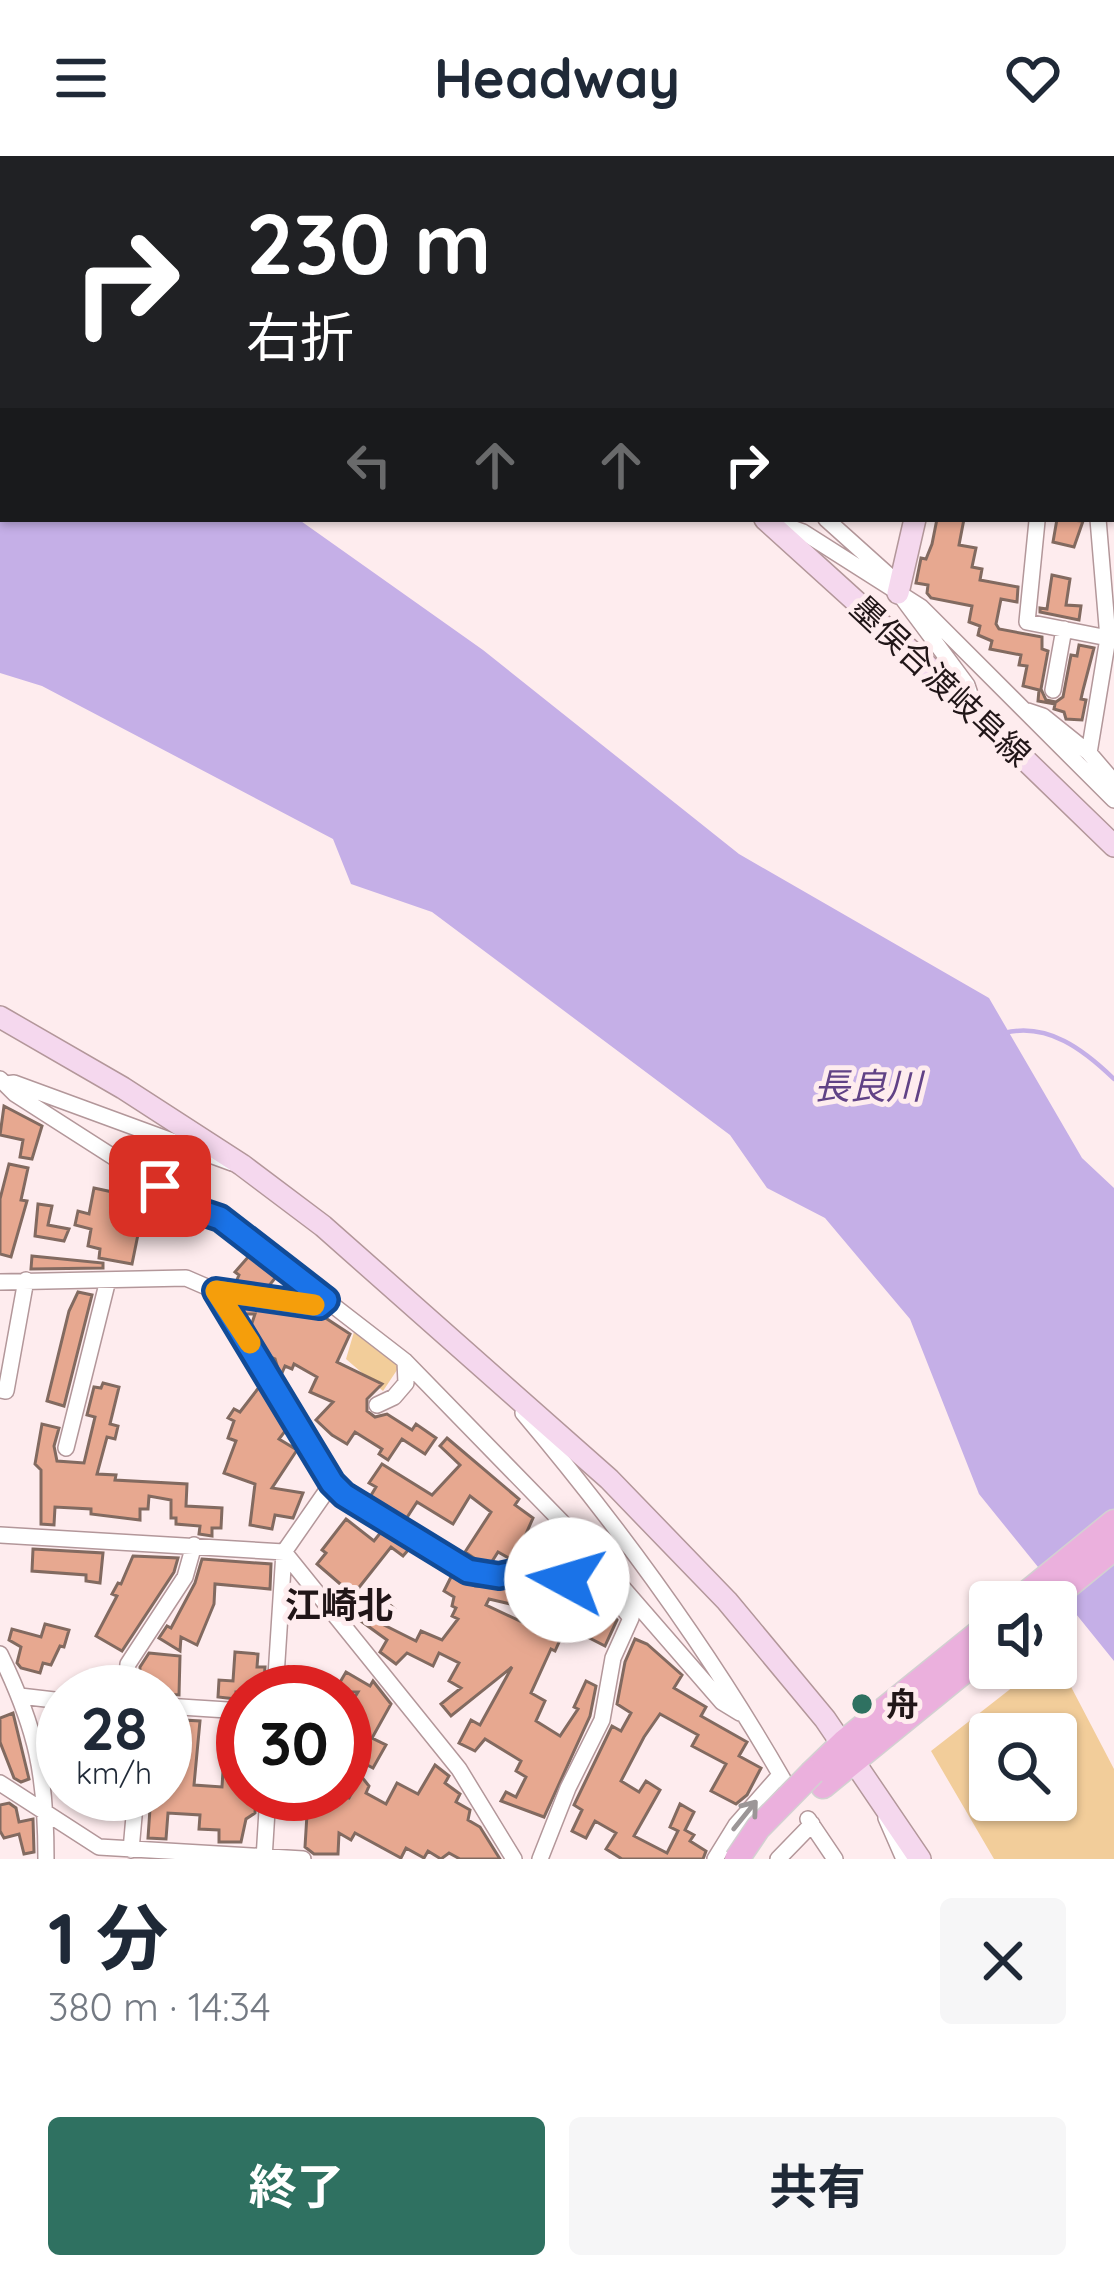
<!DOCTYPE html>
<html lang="ja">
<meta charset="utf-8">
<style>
body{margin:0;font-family:Quicksand,"Noto Sans JP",sans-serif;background:#f6f6f7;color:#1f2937;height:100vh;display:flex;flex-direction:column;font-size:45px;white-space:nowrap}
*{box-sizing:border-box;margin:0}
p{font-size:39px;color:#747a83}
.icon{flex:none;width:66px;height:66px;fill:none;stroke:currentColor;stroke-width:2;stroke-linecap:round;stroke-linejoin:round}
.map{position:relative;height:1703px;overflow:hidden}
.side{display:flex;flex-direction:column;background:#fff;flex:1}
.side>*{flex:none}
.hud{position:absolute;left:0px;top:0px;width:1116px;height:366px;box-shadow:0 3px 9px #0004;background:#202124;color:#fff;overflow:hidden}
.buttons{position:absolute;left:969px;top:1425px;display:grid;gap:24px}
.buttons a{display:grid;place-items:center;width:108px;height:108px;border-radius:12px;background:#fff;box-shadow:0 3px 9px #0004;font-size:60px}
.speed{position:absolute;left:36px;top:1509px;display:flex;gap:24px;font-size:60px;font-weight:700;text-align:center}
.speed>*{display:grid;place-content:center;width:156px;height:156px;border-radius:50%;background:#fff;box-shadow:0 3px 9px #0004;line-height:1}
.speed small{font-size:30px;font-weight:400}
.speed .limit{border:18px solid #d22;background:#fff;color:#111}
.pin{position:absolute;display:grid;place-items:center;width:102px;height:102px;color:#fff;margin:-51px;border-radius:24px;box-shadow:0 6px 18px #0006}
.me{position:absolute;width:132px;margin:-66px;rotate:276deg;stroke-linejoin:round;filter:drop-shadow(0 0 9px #0008)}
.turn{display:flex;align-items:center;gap:42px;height:252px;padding:0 48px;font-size:54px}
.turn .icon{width:156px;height:156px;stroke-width:2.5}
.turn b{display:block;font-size:84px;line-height:102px}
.lanes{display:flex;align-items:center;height:114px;padding:0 48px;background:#0003;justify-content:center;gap:60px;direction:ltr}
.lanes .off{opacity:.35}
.round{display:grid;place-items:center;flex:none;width:126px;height:126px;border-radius:12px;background:#f6f6f7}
.overview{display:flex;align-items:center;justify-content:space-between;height:204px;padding:0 48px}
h1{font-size:72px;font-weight:700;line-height:90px}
.primary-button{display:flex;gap:24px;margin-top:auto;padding:24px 48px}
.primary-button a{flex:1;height:138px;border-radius:12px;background:#2f7161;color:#fff;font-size:48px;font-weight:700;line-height:138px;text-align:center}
.primary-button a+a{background:#f6f6f7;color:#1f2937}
header{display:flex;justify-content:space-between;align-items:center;height:156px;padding:0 48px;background:#fff;font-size:54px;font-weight:700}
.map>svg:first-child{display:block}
.green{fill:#f2cd9a;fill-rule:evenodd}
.water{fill:#c5afe7}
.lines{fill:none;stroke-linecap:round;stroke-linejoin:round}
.stream{stroke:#c5afe7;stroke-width:4.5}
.building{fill:#e7a890;stroke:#826a60;stroke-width:3}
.street-casing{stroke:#b3979a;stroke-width:18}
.secondary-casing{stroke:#b3979a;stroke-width:24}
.primary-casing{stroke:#d3d0d1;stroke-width:27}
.street{stroke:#fff;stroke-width:15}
.secondary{stroke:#f5d8ee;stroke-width:21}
.primary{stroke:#ebb0dd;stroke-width:24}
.primary-bridge-casing{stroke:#d3d0d1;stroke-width:27;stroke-linecap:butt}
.primary-bridge{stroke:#ebb0dd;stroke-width:24}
.oneway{stroke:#9b9697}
.route-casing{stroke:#114b97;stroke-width:30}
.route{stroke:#1a73e8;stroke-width:21}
.slow{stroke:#f59e0b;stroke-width:21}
.poi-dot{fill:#2f7161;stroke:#feecee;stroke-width:4.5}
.labels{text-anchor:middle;stroke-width:10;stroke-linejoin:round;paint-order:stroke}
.street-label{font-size:33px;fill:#211618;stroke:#feecee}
.poi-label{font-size:33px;font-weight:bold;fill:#211618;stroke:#feecee;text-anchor:start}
.water-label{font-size:36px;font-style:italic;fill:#614286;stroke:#feecee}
.neighbourhood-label{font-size:36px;font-weight:bold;fill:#211618;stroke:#feecee}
</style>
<header><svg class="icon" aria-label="menu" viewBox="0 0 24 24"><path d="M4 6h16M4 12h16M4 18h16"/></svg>Headway<svg class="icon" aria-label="heart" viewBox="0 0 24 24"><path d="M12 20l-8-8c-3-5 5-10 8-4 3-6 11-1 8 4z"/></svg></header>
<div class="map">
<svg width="1114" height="1703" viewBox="0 0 1114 1703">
<rect width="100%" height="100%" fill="#feecee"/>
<path class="green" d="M354,1176L401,1208L383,1235L346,1203Z
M1056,1502L1114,1613V1703H994L931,1595L1037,1512H1056ZM990,1578H1056V1644H990Z"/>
<path class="water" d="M0,79L3,363H298L483,494L739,698L989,842L1082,1002L1114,1032V1505L979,1338L910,1163L825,1062L767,1032L730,979L432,756L351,728L333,683L42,530L0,517Z"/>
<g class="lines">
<path class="stream" d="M1004,877C1048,866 1084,894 1114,923"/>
</g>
<path class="building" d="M937,363H964L959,389L976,392L972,411L982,413L980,424L1018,431L1017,446L1001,443L996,468L999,473L1042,481V493L1048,495L1041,533L1046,544L1056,546L1063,541L1071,499L1077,500L1079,489L1094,492L1083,534L1081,543L1086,544L1082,564L1066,563L1064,556L1054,553L1055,548L1038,545L1039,534L1023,530L1027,510L1019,509L1021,499L990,493L992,485L978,479L980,470L969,466L972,450L931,442L927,437L928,429L916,427L921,402L926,403L932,388Z
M1057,363L1083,365L1074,391L1053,386Z
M1052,419L1070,423L1066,449L1081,450L1079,464L1040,456V452L1047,453Z
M4,950L42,970L32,1003L20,1001L23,984L0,979Z
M9,1008L28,1012L21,1044L27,1045L11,1101L0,1098V1043Z
M94,1032L117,1037L116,1043L144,1049L132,1108L99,1102L100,1093L88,1090L91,1073L75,1069L78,1055L89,1058Z
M38,1048L52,1050L48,1069L69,1073L64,1085L35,1080Z
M32,1100L103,1107V1112L31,1113Z
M249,1100L276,1121L268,1131L236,1126L239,1119L235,1116Z
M78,1136L92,1139L64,1250L47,1245L69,1155Z
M239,1151L324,1161L350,1178L337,1206L382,1228L367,1243V1255L375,1261L387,1258L412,1274L416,1268L436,1282L425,1298L402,1283L388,1304L379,1298L382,1293L355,1276L347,1288L332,1279L316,1264L333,1246L310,1236L317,1221L294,1208L292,1213L285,1210L282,1217L279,1216L275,1203L270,1201L251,1170L255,1158H244Z
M103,1227L119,1231L110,1268L118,1270L115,1283L107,1281L97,1318L116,1319L115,1324L187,1328L186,1350L222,1352L221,1372H212V1380L199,1378L200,1370L176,1368V1362H171V1344L149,1340L148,1353H140V1364L91,1358V1353L55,1351L54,1369L41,1368V1314L35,1308L42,1268L59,1272L54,1290L57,1305L84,1307L95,1261L87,1259L94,1231L101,1232Z
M260,1230L286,1274L279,1283L297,1294L272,1332L303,1337L293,1362L275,1359L272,1373L250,1369L255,1328L224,1317L236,1285L228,1282L234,1265L228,1262L234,1253L240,1256Z
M447,1282L519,1343L515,1349L533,1362L514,1405L498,1396L491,1407L477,1404L465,1396L491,1356L470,1340L453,1368L417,1346L406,1363L370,1341L376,1331L369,1327L382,1308L432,1339L460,1309L440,1290Z
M346,1363L374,1385L381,1376L409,1393L403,1400L391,1391L353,1439L317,1408L326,1397L322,1394Z
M540,1381L561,1386L559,1397L573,1401L571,1412L535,1404Z
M33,1393L103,1397L100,1427L86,1425V1419L32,1415Z
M133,1400L178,1402L174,1416L122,1495L96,1480L117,1440L112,1438L118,1427L121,1428Z
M202,1403L271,1408L270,1433L215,1428L214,1448L197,1489L181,1481L180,1495L159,1482L167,1470L171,1472L195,1427Z
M452,1419L475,1430L507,1431L521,1437L515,1449L489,1443L486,1449L560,1484L555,1495L551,1493L531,1537L545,1545L536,1565L560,1580L578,1553L574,1551L586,1525L596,1530L590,1560L544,1661L501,1645L506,1636L516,1641L526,1621L516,1615L521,1605L485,1583L475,1595L459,1587L471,1564L480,1569L512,1511L451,1560L441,1548L461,1532L449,1525L459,1507L439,1497L433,1510L407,1497L396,1508L380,1496L387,1484L354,1460L358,1453L366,1458L379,1440L395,1453L384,1469L416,1485L421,1475L442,1484L458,1463L452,1460L456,1452L452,1450L454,1441L444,1435Z
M557,1433L575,1438L572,1448L598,1459L601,1451L610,1455L617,1464L605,1490L572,1473L575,1465L550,1458Z
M45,1468L69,1474L64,1491L60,1490L51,1509L43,1507L40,1517L21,1512L17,1507L21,1491L9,1484L12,1473L41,1481Z
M635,1483L647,1488L682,1519L674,1532L706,1551L701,1560L747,1586L739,1600L761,1612L747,1639L736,1648L711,1635L726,1608L692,1590L698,1579L660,1558L644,1581L621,1625L639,1636L646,1625L660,1634L634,1680L667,1697L678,1675L670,1671L680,1648L694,1656L685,1674L694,1679L690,1685L706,1695L703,1703H622L606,1693L616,1677L595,1665L586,1682L572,1675L582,1654L574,1649L612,1570L621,1575L631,1557L617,1548L625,1506Z
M235,1496L258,1498L257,1511H265L263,1536H236V1543L218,1541L219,1524L233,1525Z
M149,1497L180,1500L179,1539L139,1536L140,1511Z
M289,1511L339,1528L346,1516L370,1530L373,1525L391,1548L372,1582L386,1589L373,1612L345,1597V1557L358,1536H287Z
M13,1557L29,1623L21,1626L14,1622L0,1586V1562Z
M165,1563L200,1565L194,1629L222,1631L224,1599L243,1600V1638H256L255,1657L246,1663L241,1686H219V1674L199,1673L200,1659L168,1657L166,1683L148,1682L151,1638H165V1615H173L174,1593L165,1592Z
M435,1609L449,1620L445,1627L460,1638L456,1646L470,1654L468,1664L480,1671L500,1703H460L449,1697L441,1703L428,1695L424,1702L406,1692L401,1702L355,1677L351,1684L339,1677L338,1698H314L305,1691L307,1658L288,1657L289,1638H334L349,1642L361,1620L369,1630L366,1637L386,1648L397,1627L418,1638Z
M9,1647L16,1652L19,1666L33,1663L34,1696L24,1698L19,1678L4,1682L0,1675V1649Z"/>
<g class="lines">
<g class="street-casing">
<path id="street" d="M297,0L301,3
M342,0L346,3
M737,0L744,3
M359,3V0
M409,3V0
M520,3L521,0
M679,3L680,0
M822,3L823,0
M907,3L908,0
M1113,56L1114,50
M1113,205H1114
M1113,352H1114
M826,363L895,425
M1098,363L1108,482L1089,597L1114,626
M1037,365L1027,466L1108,482
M775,366L803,376L921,451L1114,644
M900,439L967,529L975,553
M1053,534L1064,473
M1028,555L1043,560L1089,597
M0,923L15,938L196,1054L220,1062L405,1205L596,1401L722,1546L740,1557
M6,928L14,927L232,1007
M0,1126L186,1122L216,1135L332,1327L344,1339L468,1415L499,1420L527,1414L607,1433L631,1462L613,1502L602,1564L568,1632L540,1703
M216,1135L319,1150L326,1144
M0,1234L6,1235L26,1124
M377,1249L394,1241L406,1227L405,1205
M523,1257C620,1372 709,1494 784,1625
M66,1292L108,1124
M0,1379L284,1396L459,1613L514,1703
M0,1498C37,1574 46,1619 46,1703
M126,1536L128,1508L185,1421L194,1389
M275,1536L284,1396L332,1327
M20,1540L63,1545
M165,1550L243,1555
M0,1627L99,1691L303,1703
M886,1662L904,1703
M808,1663L835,1703
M131,1694L136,1638
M264,1703L268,1638
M715,1703L736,1669L780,1619
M778,1703L812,1668"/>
</g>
<g class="secondary-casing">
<path id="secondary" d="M270,0L275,3
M985,3L986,0
M765,363L946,527L1114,690
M898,437L915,363
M0,861L123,932L242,1009L323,1070L609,1323L727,1445L825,1563L920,1703"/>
</g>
<g class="primary-casing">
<path id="primary" d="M1016,1446L1114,1366
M1048,1446L1114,1392
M813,1616L844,1586L990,1468
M823,1630L990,1494"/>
</g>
<use href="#street" class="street"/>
<use href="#secondary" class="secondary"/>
<use href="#primary" class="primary"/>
<g class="primary-bridge-casing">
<path id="primary-bridge" d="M737,1703L758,1672L813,1616"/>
</g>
<use href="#primary-bridge" class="primary-bridge"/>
</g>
<defs><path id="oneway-shaft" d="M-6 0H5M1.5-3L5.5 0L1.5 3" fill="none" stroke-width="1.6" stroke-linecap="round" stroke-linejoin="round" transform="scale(3)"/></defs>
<use class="oneway" href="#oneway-shaft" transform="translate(745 1659) rotate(-51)"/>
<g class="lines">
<g class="route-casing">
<path id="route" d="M160,1030L196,1054L220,1062L326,1144L319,1150L216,1135L332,1327L344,1339L468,1415L499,1420L527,1414L567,1424"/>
</g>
<use href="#route" class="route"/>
<path class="slow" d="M250,1187L216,1135L314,1149"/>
</g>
<circle class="poi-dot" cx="862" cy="1548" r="12"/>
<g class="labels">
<g class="street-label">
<text transform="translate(941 525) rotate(43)" y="12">墨俣合渡岐阜線</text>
</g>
<g class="poi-label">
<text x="886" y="1560">舟</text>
</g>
<g class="water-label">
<text x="868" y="943">長良川</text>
</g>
<g class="neighbourhood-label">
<text x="339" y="1462">江崎北</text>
</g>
</g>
</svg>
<div class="buttons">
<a><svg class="icon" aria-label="sound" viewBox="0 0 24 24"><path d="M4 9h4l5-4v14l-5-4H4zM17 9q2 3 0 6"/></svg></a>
<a><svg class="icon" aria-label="search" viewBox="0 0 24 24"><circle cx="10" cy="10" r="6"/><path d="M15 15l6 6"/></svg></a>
</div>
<div class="speed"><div>28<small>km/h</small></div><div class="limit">30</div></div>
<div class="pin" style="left:160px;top:1030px;background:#d93025"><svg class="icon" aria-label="arrive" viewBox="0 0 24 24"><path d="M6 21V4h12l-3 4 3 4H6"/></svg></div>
<svg class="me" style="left:567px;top:1424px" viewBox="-20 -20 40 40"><circle r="19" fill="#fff"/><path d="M0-13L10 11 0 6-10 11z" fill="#1a73e8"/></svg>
<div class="hud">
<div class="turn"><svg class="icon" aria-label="right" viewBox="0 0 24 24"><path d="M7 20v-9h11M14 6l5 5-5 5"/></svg><div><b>230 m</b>右折</div></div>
<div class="lanes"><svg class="icon off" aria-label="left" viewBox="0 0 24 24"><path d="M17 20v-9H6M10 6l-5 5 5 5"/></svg><svg class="icon off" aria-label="ahead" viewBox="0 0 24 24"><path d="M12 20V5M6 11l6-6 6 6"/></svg><svg class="icon off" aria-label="ahead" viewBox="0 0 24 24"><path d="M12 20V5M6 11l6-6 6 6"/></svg><svg class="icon" aria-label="right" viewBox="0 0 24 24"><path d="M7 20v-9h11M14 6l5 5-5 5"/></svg></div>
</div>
</div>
<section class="side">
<div class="overview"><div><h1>1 分</h1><p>380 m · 14:34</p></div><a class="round"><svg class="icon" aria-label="close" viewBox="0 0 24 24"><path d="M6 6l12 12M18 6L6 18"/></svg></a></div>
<div class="primary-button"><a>終了</a><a>共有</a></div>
</section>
